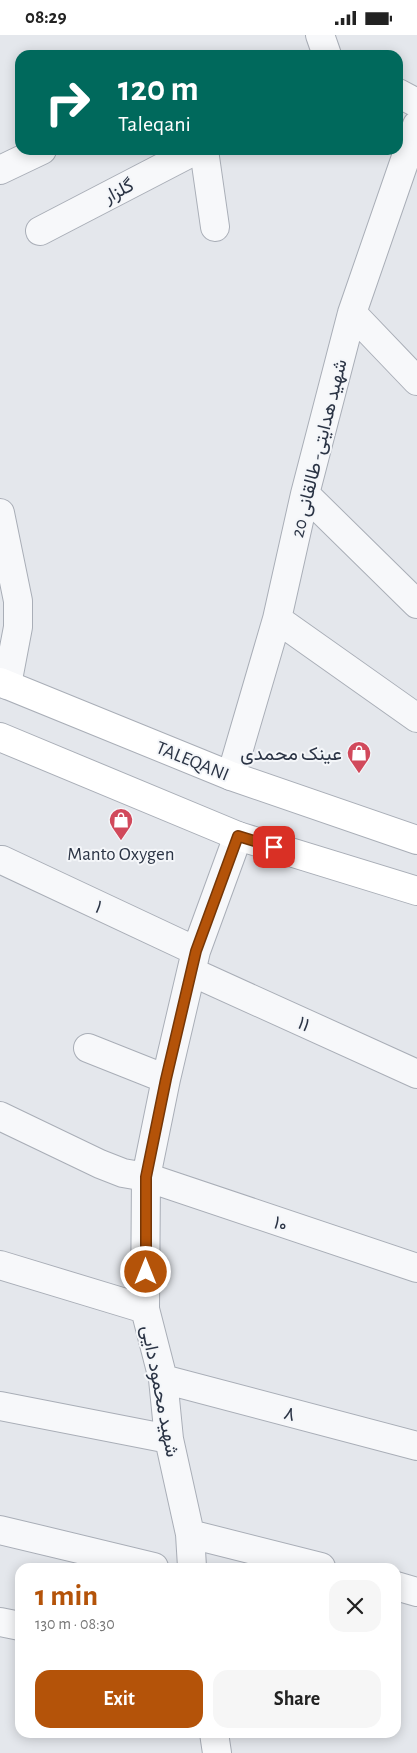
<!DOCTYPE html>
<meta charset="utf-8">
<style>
body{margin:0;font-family:"Alegreya Sans",Vazirmatn,sans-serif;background:#f6f6f6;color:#222;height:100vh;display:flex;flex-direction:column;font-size:19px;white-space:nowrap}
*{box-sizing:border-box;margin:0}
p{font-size:16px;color:#767676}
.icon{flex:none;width:28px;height:28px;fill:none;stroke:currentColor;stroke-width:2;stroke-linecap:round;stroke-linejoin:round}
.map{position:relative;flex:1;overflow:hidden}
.drawer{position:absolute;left:15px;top:1528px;width:386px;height:175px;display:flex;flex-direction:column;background:#fff;border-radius:15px;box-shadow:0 2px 12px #0003}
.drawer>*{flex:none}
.hud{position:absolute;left:15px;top:15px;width:388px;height:105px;border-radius:15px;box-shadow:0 2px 12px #0003;background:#00695c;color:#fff;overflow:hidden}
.pin{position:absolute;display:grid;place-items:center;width:42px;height:42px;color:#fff;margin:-21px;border-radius:10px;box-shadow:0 2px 8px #0006}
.me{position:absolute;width:55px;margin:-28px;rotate:0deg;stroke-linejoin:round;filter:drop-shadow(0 0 4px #0008)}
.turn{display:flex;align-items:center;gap:18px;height:105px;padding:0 20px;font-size:22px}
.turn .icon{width:65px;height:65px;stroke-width:2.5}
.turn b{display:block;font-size:35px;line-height:42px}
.round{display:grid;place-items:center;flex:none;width:52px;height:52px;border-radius:15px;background:#f6f6f6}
.head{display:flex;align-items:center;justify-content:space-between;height:85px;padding:0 20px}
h1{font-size:30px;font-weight:600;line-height:38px;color:#b45309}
.cta{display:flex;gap:10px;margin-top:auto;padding:10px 20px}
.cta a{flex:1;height:58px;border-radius:15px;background:#b45309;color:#fff;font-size:20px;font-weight:600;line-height:58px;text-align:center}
.cta a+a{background:#f6f6f6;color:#222}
.status{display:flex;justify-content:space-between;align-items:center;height:35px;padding:0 25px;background:#fff;direction:ltr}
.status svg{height:14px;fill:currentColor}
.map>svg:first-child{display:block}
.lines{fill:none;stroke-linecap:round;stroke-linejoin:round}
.minor-casing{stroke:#a9aeb7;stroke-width:30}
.secondary-casing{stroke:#a9aeb7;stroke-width:30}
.minor{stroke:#f7f8fa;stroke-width:28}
.secondary{stroke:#fff;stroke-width:28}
.route-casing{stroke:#753606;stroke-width:12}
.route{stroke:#b45309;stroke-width:9}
.labels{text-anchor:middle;stroke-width:4;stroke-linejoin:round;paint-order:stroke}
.street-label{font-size:19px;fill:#2b3445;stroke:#f4f6f9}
.poi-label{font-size:19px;fill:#2b3445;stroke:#f4f6f9;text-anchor:end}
</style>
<div class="status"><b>08:29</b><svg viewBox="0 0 49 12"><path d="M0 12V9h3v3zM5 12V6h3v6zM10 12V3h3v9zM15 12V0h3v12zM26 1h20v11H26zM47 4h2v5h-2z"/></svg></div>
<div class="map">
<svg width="417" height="1718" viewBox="0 0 417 1718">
<rect width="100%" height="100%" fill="#e4e7ec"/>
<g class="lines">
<g class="minor-casing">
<path id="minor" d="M320,0L327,20
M398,58L417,68
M204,115L215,192
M0,135L42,115
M40,196L196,115
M352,278L417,346
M305,459L417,569
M0,478L18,566V592L7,650
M277,584L417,683
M231,741L277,584L305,459L352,278L417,90
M2,825L196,916
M192,937L417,1039
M88,1013L166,1044
M0,1081L100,1129L123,1138L146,1142L417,1233
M0,1230L145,1274
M163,1344L417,1411
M0,1371L169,1404
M0,1495L154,1532
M190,1499L321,1532
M192,1532L190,1499L169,1404L163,1344L145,1274L146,1142L166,1044L196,916L238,801
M396,1551L417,1557
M0,1587L20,1591
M214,1698L217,1718"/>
</g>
<g class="secondary-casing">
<path id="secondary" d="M0,647L231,741L417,805
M0,702L238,801L417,856"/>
</g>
<use href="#minor" class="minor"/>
<use href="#secondary" class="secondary"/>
</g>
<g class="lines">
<g class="route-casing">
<path id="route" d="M146,1237V1142L166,1044L196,916L238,801L274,812"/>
</g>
<use href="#route" class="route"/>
</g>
<defs>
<g id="shop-pin" transform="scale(1.25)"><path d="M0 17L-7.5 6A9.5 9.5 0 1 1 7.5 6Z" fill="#d1495b" stroke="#f4f6f9"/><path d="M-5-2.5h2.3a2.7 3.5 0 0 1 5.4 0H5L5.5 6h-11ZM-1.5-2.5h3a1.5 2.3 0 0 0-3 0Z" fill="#fff"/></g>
</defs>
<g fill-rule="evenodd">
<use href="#shop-pin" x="359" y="718"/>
<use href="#shop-pin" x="121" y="785"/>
</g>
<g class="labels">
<g class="street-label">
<text transform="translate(118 155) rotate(-27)" y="7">گلزار</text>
<text transform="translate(318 413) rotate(-76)" y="7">شهید هدایتی- طالقانی 20</text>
<text transform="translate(193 725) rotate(22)" y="7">TALEQANI</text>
<text transform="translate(99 871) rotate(25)" y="7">۱</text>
<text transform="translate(304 988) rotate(24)" y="7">۱۱</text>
<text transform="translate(281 1188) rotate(19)" y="7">۱۰</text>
<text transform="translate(161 1356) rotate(79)" y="7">شهید محمود دایی</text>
<text transform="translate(290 1378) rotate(15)" y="7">۸</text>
</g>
<g class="poi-label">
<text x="342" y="725">عینک محمدی</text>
<text x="121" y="825" text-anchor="middle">Manto Oxygen</text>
</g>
</g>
</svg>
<div class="pin" style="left:274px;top:812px;background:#d93025"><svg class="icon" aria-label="arrive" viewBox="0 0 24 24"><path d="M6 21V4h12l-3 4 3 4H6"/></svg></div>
<svg class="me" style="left:146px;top:1237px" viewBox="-20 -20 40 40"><circle r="17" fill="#b45309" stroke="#fff" stroke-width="3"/><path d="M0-11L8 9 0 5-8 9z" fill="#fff"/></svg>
<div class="hud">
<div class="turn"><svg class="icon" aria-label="right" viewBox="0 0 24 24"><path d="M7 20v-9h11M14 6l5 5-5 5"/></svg><div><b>120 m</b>Taleqani</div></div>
</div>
<section class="drawer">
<div class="head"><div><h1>1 min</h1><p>130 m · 08:30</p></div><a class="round"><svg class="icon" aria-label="close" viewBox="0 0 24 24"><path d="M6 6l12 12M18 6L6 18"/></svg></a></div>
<div class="cta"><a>Exit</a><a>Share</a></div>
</section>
</div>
